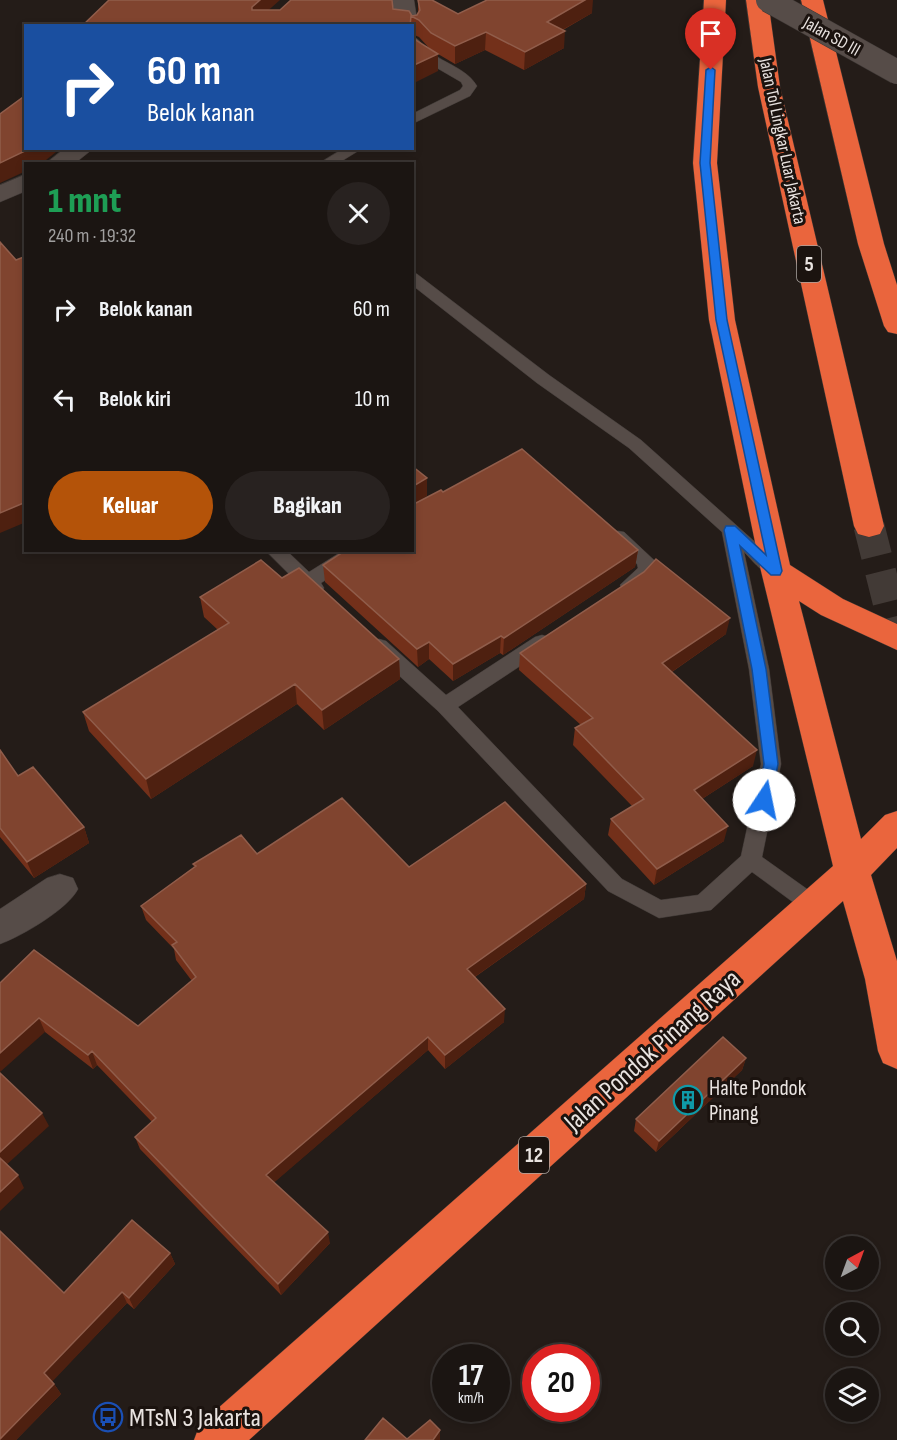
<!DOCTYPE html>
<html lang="id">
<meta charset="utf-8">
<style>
body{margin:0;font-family:"Sofia Sans Condensed",sans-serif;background:#282220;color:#f1f3f6;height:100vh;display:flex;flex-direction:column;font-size:22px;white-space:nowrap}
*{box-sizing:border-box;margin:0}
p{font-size:20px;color:#a09f9f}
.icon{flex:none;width:33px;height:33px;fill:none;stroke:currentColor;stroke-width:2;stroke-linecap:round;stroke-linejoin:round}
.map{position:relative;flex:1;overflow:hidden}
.drawer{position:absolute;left:24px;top:162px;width:390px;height:390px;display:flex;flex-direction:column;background:#1b1512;border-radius:0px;box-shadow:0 3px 9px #0003,0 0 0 2px #393432}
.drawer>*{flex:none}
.hud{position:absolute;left:24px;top:24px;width:390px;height:126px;border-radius:0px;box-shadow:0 3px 9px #0003,0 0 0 2px #393432;background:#1a4fa0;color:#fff;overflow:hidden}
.needle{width:39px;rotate:41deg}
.fabs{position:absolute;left:825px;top:1236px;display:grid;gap:12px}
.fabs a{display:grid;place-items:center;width:54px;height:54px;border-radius:50%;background:#1b1512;box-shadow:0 3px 9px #0003,0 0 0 2px #393432;font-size:30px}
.speed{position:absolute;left:432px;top:1344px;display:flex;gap:12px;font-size:30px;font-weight:700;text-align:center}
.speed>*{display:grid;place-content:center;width:78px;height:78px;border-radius:50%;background:#1b1512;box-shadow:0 3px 9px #0003,0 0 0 2px #393432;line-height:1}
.speed small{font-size:15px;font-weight:400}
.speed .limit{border:9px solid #d22;background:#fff;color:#111}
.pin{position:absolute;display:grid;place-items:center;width:51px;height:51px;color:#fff;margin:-62px -26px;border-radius:50% 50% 50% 0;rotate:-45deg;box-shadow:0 0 6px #0007}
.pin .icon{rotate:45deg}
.me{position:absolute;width:66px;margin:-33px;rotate:11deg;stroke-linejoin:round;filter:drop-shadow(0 0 4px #0008)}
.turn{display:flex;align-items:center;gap:21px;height:126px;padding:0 24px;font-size:27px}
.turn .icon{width:78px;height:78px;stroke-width:2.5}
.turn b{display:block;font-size:42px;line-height:51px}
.round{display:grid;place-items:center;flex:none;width:63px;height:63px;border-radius:32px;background:#282220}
.overview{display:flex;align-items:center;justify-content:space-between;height:102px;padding:0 24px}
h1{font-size:36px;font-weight:800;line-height:45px;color:#1e9e55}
.action{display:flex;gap:12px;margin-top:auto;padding:12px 24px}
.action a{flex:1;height:69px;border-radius:36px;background:#b45309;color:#fff;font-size:24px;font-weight:800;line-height:69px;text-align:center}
.action a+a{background:#282220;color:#f1f3f6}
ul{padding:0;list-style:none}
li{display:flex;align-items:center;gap:18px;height:90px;padding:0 24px}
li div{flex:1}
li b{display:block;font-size:22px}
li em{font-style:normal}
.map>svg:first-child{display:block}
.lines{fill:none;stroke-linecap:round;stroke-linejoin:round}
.highway-tunnel{stroke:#423a36;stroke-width:31;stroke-dasharray:31 16;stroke-linecap:butt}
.lane-casing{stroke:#3d3734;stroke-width:1}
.street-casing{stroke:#3d3734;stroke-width:1}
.highway-casing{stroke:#3d3734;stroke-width:1}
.lane{fill:#564c48;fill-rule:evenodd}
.street{fill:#564c48;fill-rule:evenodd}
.highway{fill:#ea653d;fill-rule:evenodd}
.street-bridge-casing{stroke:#3d3734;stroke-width:25;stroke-linecap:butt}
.street-bridge{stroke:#564c48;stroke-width:24}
.wall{fill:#73301a}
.shaded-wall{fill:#4e2010}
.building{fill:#80442f;stroke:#905d4b;stroke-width:1.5}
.route{fill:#1a73e8;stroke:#114b97;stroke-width:1.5}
.labels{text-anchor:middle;stroke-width:6;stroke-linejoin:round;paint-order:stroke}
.far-street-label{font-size:18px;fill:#e9e3e0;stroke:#1b130f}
.shield{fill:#1b130f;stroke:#aba5a1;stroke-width:1.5}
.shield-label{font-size:21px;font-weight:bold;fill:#e9e3e0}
.poi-label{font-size:22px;fill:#e9e3e0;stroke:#1b130f;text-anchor:start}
.near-street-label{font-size:27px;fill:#e9e3e0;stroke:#1b130f}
.near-poi-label{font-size:27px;fill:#e9e3e0;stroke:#1b130f;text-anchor:start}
</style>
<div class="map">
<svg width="897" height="1440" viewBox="0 0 897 1440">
<rect width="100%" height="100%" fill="#241c18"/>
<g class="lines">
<path class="highway-tunnel" d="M869,526L897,637"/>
<g class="lane-casing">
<path id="lane" d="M412,36C421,39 423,48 430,52C446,64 467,69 477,86L470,96L412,124V114L460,90L463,86L461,82L418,57L412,49Z
M344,148H363L337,164H318Z
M412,272L417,274L549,375L641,440L782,566L785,571L782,576C767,580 754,562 744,552L769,669L781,764L762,857L821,899L824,905L821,911L813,914L805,911L752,872L711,910L659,918L608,891L438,711L372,651L370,646L372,641L379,639L386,641L446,695L535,637L542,635L549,637L551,642L549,647L458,707L622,879L661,900L698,895L741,856L761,764L749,669L722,532L629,448L537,383L412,285Z
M618,531L624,532L655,561C657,577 638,594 623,590L620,585L638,568L637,564L612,542L609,537L612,532Z
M265,550H286L309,572L344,550H367L364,555L321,583L324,588L321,593L315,595L302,587Z"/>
</g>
<g class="street-casing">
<path id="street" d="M392,0H414L418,26L415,31H412V26H396Z
M65,148H94L74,164H45Z
M26,174V191L0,202V185Z
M60,874L73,878L78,889C68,909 22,936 0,944V909L47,878Z"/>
</g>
<g class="highway-casing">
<path id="highway" d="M704,0H726L717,163L735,320L790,565L843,599L897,624V650L821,615L799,601L861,839L885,815L897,811V848L871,875L897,961V1069L883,1063L878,1051L865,979L843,901L249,1440H194L200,1424L833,866L761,571L709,320L693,163Z
M746,0H768L780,87L884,526L880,534L869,537L858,534L854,526L758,87Z
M801,0H823L884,244L897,285V334L888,332L884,326L858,244Z"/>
</g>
<use href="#lane" class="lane"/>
<use href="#street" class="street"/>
<use href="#highway" class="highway"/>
<g class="street-bridge-casing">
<path id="street-bridge" d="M768,0L897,72"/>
</g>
<use href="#street-bridge" class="street-bridge"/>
</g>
<path class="wall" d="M418,0H432L458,14L592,13L563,30L564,48L524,70L485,50L455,64L438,54V71L417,41L431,50L419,37L412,34V26H82L269,10L393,9L412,16L417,15L418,12Z
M443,492L638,550L635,567L503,655L500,653L453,681L429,659L418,667L325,582L323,565Z
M282,578L399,659L400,679L324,730L297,704L151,799L89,731L83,712L218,630L204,617L200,597Z
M726,634L672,672L753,766L702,799L724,841L654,885L608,835L611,819L632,806L573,745L575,728L581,725L519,670L520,653Z
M0,750L18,776L84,827L89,843L34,878L0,837Z
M257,854L409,867L586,884L584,899L475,977L504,1022L445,1069L428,1050L274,1182L330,1243L281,1295L140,1149L135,1137L152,1122L97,1065L93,1069L45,1032L0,983L138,1026L192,981L176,960L174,949L146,920L141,906L194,867L193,864Z
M746,1058L742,1070L656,1152L634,1131L636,1119Z
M170,1253L175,1264L134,1309L127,1303L52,1381L61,1394L16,1440H0L64,1293Z"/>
<path class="shaded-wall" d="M260,0H280L253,24L252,7Z
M585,0H593L592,13L546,39L547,22Z
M565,31L564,48L524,70L525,52Z
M486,32L485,50L455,64V46Z
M438,54V71L412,84V66Z
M31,148H61L41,164H26V171L0,183V163Z
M427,478V496L412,505V487Z
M26,502V522L0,533V513Z
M638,550L635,567L503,655L504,638Z
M730,618L726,634L660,680L662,663Z
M501,636L500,653L453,681V664Z
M429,642V659L418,667L417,649Z
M399,659L400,679L324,730L322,710Z
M295,684L297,704L151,799L146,779Z
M757,750L753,766L691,806L694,790Z
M728,826L724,841L654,885L657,869Z
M84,827L89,843L34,878L27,862Z
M586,884L584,899L466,983L467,969Z
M505,1009L504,1022L445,1069V1055Z
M39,1018L45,1032L0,1072V1053Z
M428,1037V1050L269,1187L266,1175Z
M92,1051L97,1065L93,1069L88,1055Z
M746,1058L742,1070L656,1152L659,1141Z
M42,1113L49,1126L4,1167L0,1161V1152Z
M18,1175L24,1188L0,1211V1192Z
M328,1232L330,1243L281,1295L278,1284Z
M170,1253L175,1264L134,1309L129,1298Z
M122,1292L127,1303L51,1383L44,1373Z
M54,1384L61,1394L16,1440H0Z
M440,1430V1440H433Z"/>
<path class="building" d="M109,0H260L252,7V10H280L291,0H392L393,9L409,11L412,16L417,15L420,10L418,0H432L458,14L487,0H585L547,22L565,31L525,52L486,32L455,46L431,33L419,20L411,16L410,26H82Z
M412,36L417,41L438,54L412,66Z
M26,95V148H31L0,163V114Z
M0,242L16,260L26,256V502L0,513Z
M522,449L638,550L504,638L501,636L453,664L429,642L417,649L323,565L346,550H412V505L441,490L443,492Z
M412,466L427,478L412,487Z
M656,559L730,618L662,663L757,750L694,790L728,826L657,869L611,819L644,799L575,728L593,718L520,653L644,572Z
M261,560L282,578L299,568L399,659L322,710L295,684L146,779L83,712L229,623L200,597Z
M0,750L18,776L33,767L84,827L27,862L0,828Z
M342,798L409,867L505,802L586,884L467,969L505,1009L445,1055L428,1037L266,1175L328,1232L278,1284L135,1137L156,1118L92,1051L88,1055L39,1018L0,1053V983L34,950L138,1026L196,977L172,945L177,942L141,906L196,866L193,864L241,835L257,854Z
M723,1037L746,1058L659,1141L636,1119Z
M0,1073L42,1113L0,1152Z
M0,1158L18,1175L0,1192Z
M132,1220L170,1253L129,1298L122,1292L44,1373L54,1384L0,1439V1231L64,1293Z
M383,1418L407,1439L430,1420L440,1430L433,1440H365Z"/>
<path class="route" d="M711,67L715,70L710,163L727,320L782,571L780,575H771L740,546L766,669L778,764L771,800L769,804H759L757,800L764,764L752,669L724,530L726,526H735L766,555L716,320L700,163L706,70Z"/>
<defs>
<g id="building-ring" transform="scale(1.5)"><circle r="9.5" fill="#1b130f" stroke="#0f9aa8" stroke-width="1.5"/><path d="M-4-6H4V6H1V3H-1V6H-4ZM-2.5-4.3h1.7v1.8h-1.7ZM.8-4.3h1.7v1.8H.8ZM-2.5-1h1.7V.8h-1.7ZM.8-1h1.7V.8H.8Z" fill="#0f9aa8"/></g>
<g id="bus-ring" transform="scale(1.5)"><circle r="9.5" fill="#1b130f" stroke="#1a4fb4" stroke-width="1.5"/><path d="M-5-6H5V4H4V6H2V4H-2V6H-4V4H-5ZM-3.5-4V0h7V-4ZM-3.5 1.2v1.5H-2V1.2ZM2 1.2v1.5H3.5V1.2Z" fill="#1a4fb4"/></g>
</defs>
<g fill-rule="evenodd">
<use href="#building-ring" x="688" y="1100"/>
<use href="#bus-ring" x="108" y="1417"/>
</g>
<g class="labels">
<g class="far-street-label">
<text transform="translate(832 36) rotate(29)" y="6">Jalan SD III</text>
<text transform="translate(783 141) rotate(78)" y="6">Jalan Tol Lingkar Luar Jakarta</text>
</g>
<g class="shield">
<rect x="797" y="246" width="24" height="36" rx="4.5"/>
<rect x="519" y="1137" width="30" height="36" rx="4.5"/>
</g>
<g class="shield-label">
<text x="809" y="271">5</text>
<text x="534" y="1162">12</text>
</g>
<g class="poi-label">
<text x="709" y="1095">Halte Pondok<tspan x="709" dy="25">Pinang</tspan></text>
</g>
<g class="near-street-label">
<text transform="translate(652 1050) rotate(-42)" y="9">Jalan Pondok Pinang Raya</text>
</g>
<g class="near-poi-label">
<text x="129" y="1426">MTsN 3 Jakarta</text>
</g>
</g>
</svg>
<div class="fabs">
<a><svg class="needle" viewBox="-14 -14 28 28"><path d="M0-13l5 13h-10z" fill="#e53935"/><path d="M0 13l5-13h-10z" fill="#a09f9f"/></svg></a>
<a><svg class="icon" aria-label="search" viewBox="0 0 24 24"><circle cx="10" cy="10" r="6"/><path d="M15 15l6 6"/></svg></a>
<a><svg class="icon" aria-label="layers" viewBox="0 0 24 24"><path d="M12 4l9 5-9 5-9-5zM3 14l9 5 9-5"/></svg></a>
</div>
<div class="speed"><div>17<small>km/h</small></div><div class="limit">20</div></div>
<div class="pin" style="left:711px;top:70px;background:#d93025"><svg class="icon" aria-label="arrive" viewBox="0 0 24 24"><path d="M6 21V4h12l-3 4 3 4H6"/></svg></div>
<svg class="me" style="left:764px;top:800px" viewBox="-20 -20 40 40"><circle r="19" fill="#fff"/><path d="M0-13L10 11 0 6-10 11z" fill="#1a73e8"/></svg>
<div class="hud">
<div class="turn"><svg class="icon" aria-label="right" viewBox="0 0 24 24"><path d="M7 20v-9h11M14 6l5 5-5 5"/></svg><div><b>60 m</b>Belok kanan</div></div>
</div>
<section class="drawer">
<div class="overview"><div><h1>1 mnt</h1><p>240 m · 19:32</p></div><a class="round"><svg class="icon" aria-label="close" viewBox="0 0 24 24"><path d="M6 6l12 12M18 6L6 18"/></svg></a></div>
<ul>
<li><svg class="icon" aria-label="right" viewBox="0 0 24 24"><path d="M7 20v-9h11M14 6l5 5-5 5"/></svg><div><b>Belok kanan</b></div><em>60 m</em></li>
<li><svg class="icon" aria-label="left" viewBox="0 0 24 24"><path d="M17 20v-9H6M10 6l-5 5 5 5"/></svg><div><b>Belok kiri</b></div><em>10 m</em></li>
</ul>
<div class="action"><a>Keluar</a><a>Bagikan</a></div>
</section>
</div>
